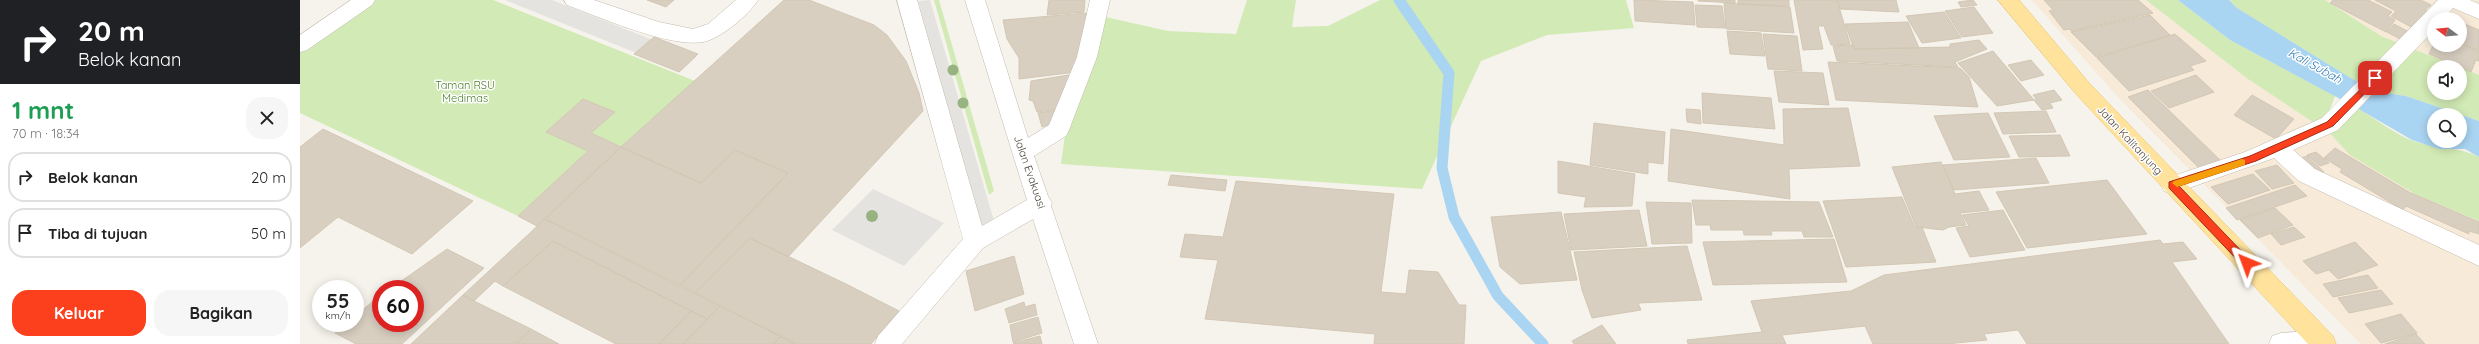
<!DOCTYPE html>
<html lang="id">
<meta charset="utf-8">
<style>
body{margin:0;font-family:Quicksand,sans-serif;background:#f6f6f6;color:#222;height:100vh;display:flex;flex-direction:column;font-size:15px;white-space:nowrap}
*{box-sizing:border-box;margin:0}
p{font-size:13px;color:#767676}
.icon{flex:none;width:22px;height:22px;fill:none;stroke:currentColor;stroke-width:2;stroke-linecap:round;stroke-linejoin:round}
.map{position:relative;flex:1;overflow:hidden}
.sheet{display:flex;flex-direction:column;background:#fff;width:300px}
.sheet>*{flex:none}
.top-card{background:#202124;color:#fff;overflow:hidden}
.needle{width:26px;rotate:286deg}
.buttons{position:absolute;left:2127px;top:12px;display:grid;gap:8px}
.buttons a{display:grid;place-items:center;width:40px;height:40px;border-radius:50%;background:#fff;box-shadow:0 2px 10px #0003;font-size:20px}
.speed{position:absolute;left:12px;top:280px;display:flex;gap:8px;font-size:20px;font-weight:700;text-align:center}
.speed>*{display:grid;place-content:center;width:52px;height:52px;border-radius:50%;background:#fff;box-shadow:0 2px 10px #0003;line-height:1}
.speed small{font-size:10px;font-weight:400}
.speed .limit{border:6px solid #d22;background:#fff;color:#111}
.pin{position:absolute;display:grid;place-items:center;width:34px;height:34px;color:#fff;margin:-17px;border-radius:8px;box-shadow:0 2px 6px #0006}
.me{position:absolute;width:44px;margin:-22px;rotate:316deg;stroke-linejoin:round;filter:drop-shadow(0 0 3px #0008)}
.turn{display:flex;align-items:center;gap:14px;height:84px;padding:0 12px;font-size:18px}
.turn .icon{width:52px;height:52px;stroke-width:2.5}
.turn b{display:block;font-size:28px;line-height:34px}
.round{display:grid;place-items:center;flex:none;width:42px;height:42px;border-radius:16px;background:#f6f6f6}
.summary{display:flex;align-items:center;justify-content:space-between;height:68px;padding:0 12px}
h1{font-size:24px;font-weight:700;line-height:30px;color:#1e9e55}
.cta{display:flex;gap:8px;margin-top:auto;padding:8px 12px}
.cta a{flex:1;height:46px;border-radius:16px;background:#fc3f1d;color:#fff;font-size:16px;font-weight:700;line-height:46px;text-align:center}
.cta a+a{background:#f6f6f6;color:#222}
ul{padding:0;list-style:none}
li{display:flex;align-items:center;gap:12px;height:50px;margin:0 8px 6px;padding:0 4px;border:2px solid #e0e0e0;border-radius:16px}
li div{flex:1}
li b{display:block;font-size:15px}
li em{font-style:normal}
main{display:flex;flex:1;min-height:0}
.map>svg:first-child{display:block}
.commercial{fill:#f7ead8;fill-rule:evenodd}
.green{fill:#d2eab5}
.parking{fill:#e5e3e0}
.water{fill:#a9d4f2;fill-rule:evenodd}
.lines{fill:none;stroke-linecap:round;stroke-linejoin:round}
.stream{stroke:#a9d4f2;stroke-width:11}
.building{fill:#d8cfc1;stroke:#d3c7b4}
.minor-casing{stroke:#c2bbae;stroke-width:1}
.major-casing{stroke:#e6c16a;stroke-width:1}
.minor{fill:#fff;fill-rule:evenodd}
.major{fill:#ffe39c;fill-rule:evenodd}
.tree{fill:#97b381}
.route{fill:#fc3f1d;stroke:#a42913}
.slow{fill:#f59e0b}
.labels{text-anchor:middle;stroke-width:3;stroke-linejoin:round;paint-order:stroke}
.park-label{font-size:11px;fill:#4a7f2a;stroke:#fff}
.street-label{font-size:11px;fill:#4b4439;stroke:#fff}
.water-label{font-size:12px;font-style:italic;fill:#2e7ab2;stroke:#fff}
</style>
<main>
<section class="sheet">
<div class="top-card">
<div class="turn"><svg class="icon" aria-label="right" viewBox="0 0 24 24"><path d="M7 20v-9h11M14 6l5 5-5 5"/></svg><div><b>20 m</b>Belok kanan</div></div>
</div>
<div class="summary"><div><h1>1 mnt</h1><p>70 m · 18:34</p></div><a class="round"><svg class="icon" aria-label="close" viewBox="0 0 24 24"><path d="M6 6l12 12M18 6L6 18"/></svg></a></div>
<ul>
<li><svg class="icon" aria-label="right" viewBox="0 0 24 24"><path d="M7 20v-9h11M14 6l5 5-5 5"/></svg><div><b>Belok kanan</b></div><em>20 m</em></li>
<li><svg class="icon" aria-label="arrive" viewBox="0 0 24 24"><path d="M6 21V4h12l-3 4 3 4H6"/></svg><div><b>Tiba di tujuan</b></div><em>50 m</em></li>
</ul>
<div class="cta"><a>Keluar</a><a>Bagikan</a></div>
</section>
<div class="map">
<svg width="2179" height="344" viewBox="0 0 2179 344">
<rect width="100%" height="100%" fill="#f6f3ec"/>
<path class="commercial" d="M1732,0H1846L1948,79L2028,131L2117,195L2179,221V344H2061L1816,95Z
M2025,0H2179V75L2081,36ZM2134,19H2160V45H2134Z"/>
<path class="green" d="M71,0H193L395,81L321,147L291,133L315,112L283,99L246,132L288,151L218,216L0,113V48Z
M634,0H639L694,191L689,195Z
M947,0H996L992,27L1028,26L1080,0H1326L1334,28L1247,35L1181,61L1122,189L761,164L766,128L801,16L868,31L936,34Z
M1846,0H1878L1930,40L2035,96L2026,120L2016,124L1948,79Z
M1929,0H2025L2081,36L2101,44L2062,85L1937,8Z
M2113,49L2160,67H2134V93H2160V67L2179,75V121L2106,96L2072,91Z
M2057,108C2075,118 2094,134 2113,141C2136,149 2158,146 2179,157V221L2117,195L2050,155L2028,131Z"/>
<path class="parking" d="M205,0H252L396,57L381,71Z
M630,0L696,228L682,233L618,1Z
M573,189L644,223L604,266L532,230Z"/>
<path class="water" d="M1878,0H1929L1937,8L2072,91L2106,96L2179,121V157L2165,149H2139L2112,140L2057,108L1930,40ZM2134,115H2160V141H2134Z"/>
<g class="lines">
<path class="stream" d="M1099,0L1149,73L1142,168L1154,217L1198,296L1243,344"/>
</g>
<path class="building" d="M347,0H374L366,7Z
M484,0H509L574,25L587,35L606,61L619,93L623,111L488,257L450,238L395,293L380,285L488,173L435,150L401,183L321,147Z
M749,0H785L784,12L747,15Z
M1334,0L1393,2L1395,25L1335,21Z
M1398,0H1435V3L1398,1Z
M1438,0H1489V6L1438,4Z
M1494,0H1537L1550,44L1531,45L1524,26H1518L1523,49L1503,50Z
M1538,0H1596L1599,12L1540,9Z
M1673,0L1677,5L1661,7L1658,2Z
M1744,0H1838L1853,13L1771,31L1769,29L1764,30L1749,11L1753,10Z
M2033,0H2068L2092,12L2088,16L2095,20L2086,32L2030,3Z
M2075,0H2121L2131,5L2125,10L2129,12L2113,28L2091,16L2096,11Z
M1424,3L1490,7L1494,33L1426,29Z
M1395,5L1422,6L1425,28L1397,27Z
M1674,7L1693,33L1662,37L1645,11Z
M2144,11L2161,18L2160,21L2139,19Z
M1644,12L1661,38L1622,43L1606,16Z
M787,13L776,72L719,79V58L707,39L703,20Z
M1850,15L1870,35L1796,57L1771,32Z
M1608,22L1619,48L1554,49L1545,24Z
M2160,22L2179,30V51L2160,43Z
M2094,24L2109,32L2102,40L2087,32Z
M1427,31L1461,33L1465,56L1430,54Z
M1463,34L1497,36L1502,71L1468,69Z
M1875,34L1906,61L1890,66L1894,70L1829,91L1797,58Z
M354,37L398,54L379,72L334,54Z
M1679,40L1687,49L1655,62L1658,67L1537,61L1533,46L1552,45L1554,49L1650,47V44Z
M2134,43V45L2160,43L2179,52V61L2176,60L2171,72L2129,54Z
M1693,51L1734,100L1697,106L1658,63Z
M1731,60L1744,75L1721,81L1708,65Z
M1528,62L1660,68L1669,77L1678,107L1536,100Z
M1474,71L1523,73L1529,105L1479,102Z
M775,74L759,109L737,112L733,101L729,100L731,81Z
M1896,75L1914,92L1869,108L1851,91Z
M1754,90L1762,100L1750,103L1753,108L1742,110L1734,100H1737L1733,95Z
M1848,90L1920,160L1899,168L1828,97Z
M1402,93L1471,98L1475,129L1403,123Z
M1952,95L1994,119L1976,139L1934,115Z
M283,99L315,112L291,133L321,147L237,226L218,216L288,151L246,132Z
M1548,108L1560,166L1489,169L1490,199L1368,181L1371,129L1484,145L1483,109Z
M1386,109L1400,110L1401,124L1387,122Z
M758,110V122L742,127L738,113Z
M1746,111L1756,132L1703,134L1694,113Z
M1688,113L1710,157L1654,160L1634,116Z
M1294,123L1365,132L1363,164L1348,162V174L1290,165Z
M23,129L173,201L112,254L38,217L0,248V147Z
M1760,135L1770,156L1719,157L1709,136Z
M321,147L401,183L435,150L488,173L380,285L245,219Z
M2035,148L2109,192L2179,222V234L2169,231V234L2106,206L2103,210L2040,172L2042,169L2024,158Z
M2016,152L2029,163L2020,166L2007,155Z
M2007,156L2024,172L2014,176L1996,160Z
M1736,158L1749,183L1654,190L1643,165Z
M1258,161L1335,174L1332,206L1284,207L1286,197L1258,193Z
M1641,162L1655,194L1679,191L1689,210L1660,213L1666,225L1649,227L1643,230L1616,227L1592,167Z
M1977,165L1994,183L1972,189L1955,171Z
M1953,174L1970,190L1928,204L1911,187Z
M871,175L927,180L925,191L868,185Z
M1807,180L1847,234L1727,248L1696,192Z
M936,181L1094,194L1081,292L1106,294L1109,270L1138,272L1159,305H1166L1164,344H1074L1075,334L905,319L918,260L880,257L885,234L923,237Z
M1995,185L2007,196L1937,220L1926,208Z
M1602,197L1615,228L1622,227L1636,262L1546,267L1523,201Z
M1392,200L1519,202L1533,237H1504L1502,231H1471L1472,235H1444L1443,230H1411L1410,225H1396Z
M1346,202L1391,203L1392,243L1352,244Z
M1975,208L1993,225L1958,238L1940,220Z
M1339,210L1347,246L1271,250L1264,214Z
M1703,210L1725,250L1670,257L1656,228L1669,226L1662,215Z
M1261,212L1277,280L1220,284L1200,267L1191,217Z
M245,219L420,306L407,319L253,241L203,286L195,281L174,301L163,295Z
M1994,227L2005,237L1981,245L1971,234Z
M450,238L546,284L599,311L571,344H495L395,293Z
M1534,239L1547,282L1413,285L1403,242Z
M1860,240L1863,244L1883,242L1897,259L1872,262L1929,344H1727L1718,330L1684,334L1687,340L1646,344H1573L1565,326L1482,335L1486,344H1388L1387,340L1462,332L1451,301L1551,291L1584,275Z
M253,241L391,311L359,344H316L203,286Z
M2055,242L2078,265L2038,279L2029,270L2016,274L2003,261Z
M1387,246L1402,300L1338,303L1341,310L1292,318L1282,290L1274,252Z
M147,249L184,268L102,344H56L35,333L47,323H55V316L81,295V323H115V289H90Z
M714,256L724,294L675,311L666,271Z
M2068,275L2078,288L2033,297L2023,284Z
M2081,290L2093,304L2049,313L2038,298Z
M163,295L174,301L231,329L216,344H111Z
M724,302L725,307L735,304L737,315L709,323L705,309Z
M420,306L481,336L474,344H383Z
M391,311L407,319L383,344H359Z
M2101,314L2117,333L2081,343L2065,324Z
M738,317L742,333L713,342L710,325Z
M1302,325L1316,344H1274L1272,341Z
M231,329L259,344H216Z
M2116,334L2125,344H2085Z
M481,336L495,344H474Z
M740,336L742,344H714L713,343Z"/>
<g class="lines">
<g class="minor-casing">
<path id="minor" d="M51,0H75L72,5L7,50L0,52V35Z
M264,0H294L359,22L393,29L408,24L436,0H458C449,15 420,39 403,42C370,48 299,17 267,5Z
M597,0H617L682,226L727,200L665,0H685L728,138L749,125L777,57L790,0H810L797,57L769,130L766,136L734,156L748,196L752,203L751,206L798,344H774L733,219L683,248L602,344H575L578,336L663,239Z
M2138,0H2170L2179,4V19L2153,8L2143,19H2134V30L2038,130L1993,150L2015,169L2179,245V266L1999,181L1974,158L1872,194L1864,191L1861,185L1864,179L1945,152L2022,118Z
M2021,330L2030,333L2033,341L2032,344H1969L1972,336L1981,333Z"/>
</g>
<g class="major-casing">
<path id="major" d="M1698,0H1719L1790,84L2033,336L2036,344H2008L1776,94Z"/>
</g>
<use href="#minor" class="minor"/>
<use href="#major" class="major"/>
</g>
<g class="tree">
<circle cx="653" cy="70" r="5.5"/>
<circle cx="663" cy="103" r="5.5"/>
<circle cx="572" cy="216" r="6"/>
</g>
<path class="route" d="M2075,75L2080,78L2078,80L2033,126L1956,161L1879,186L1950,260V266H1943L1869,188V182L1950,156L2027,122Z"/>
<path class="slow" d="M1942,159L1945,160V165L1877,187L1872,183L1874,181Z"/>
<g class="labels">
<g class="park-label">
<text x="165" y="89">Taman RSU<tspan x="165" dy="13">Medimas</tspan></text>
</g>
<g class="street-label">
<text transform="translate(1830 140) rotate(47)" y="4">Jalan Kalitanjung</text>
<text transform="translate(730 172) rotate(71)" y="4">Jalan Evakuasi</text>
</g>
<g class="water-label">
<text transform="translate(2015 66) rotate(29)" y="4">Kali Subah</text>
</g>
</g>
</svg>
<div class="buttons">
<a><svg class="needle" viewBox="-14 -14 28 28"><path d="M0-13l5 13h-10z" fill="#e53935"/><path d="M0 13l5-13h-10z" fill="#767676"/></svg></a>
<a><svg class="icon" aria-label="sound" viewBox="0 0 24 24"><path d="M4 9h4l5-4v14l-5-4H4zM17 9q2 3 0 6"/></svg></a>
<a><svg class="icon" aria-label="search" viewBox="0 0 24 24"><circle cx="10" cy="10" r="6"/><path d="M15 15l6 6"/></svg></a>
</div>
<div class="speed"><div>55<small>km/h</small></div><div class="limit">60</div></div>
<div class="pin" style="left:2075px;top:78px;background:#d93025"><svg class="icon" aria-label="arrive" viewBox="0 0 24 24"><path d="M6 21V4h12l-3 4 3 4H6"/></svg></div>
<svg class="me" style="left:1947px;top:263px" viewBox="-20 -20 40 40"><path d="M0-17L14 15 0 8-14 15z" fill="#fc3f1d" stroke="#fff" stroke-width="4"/></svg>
</div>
</main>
